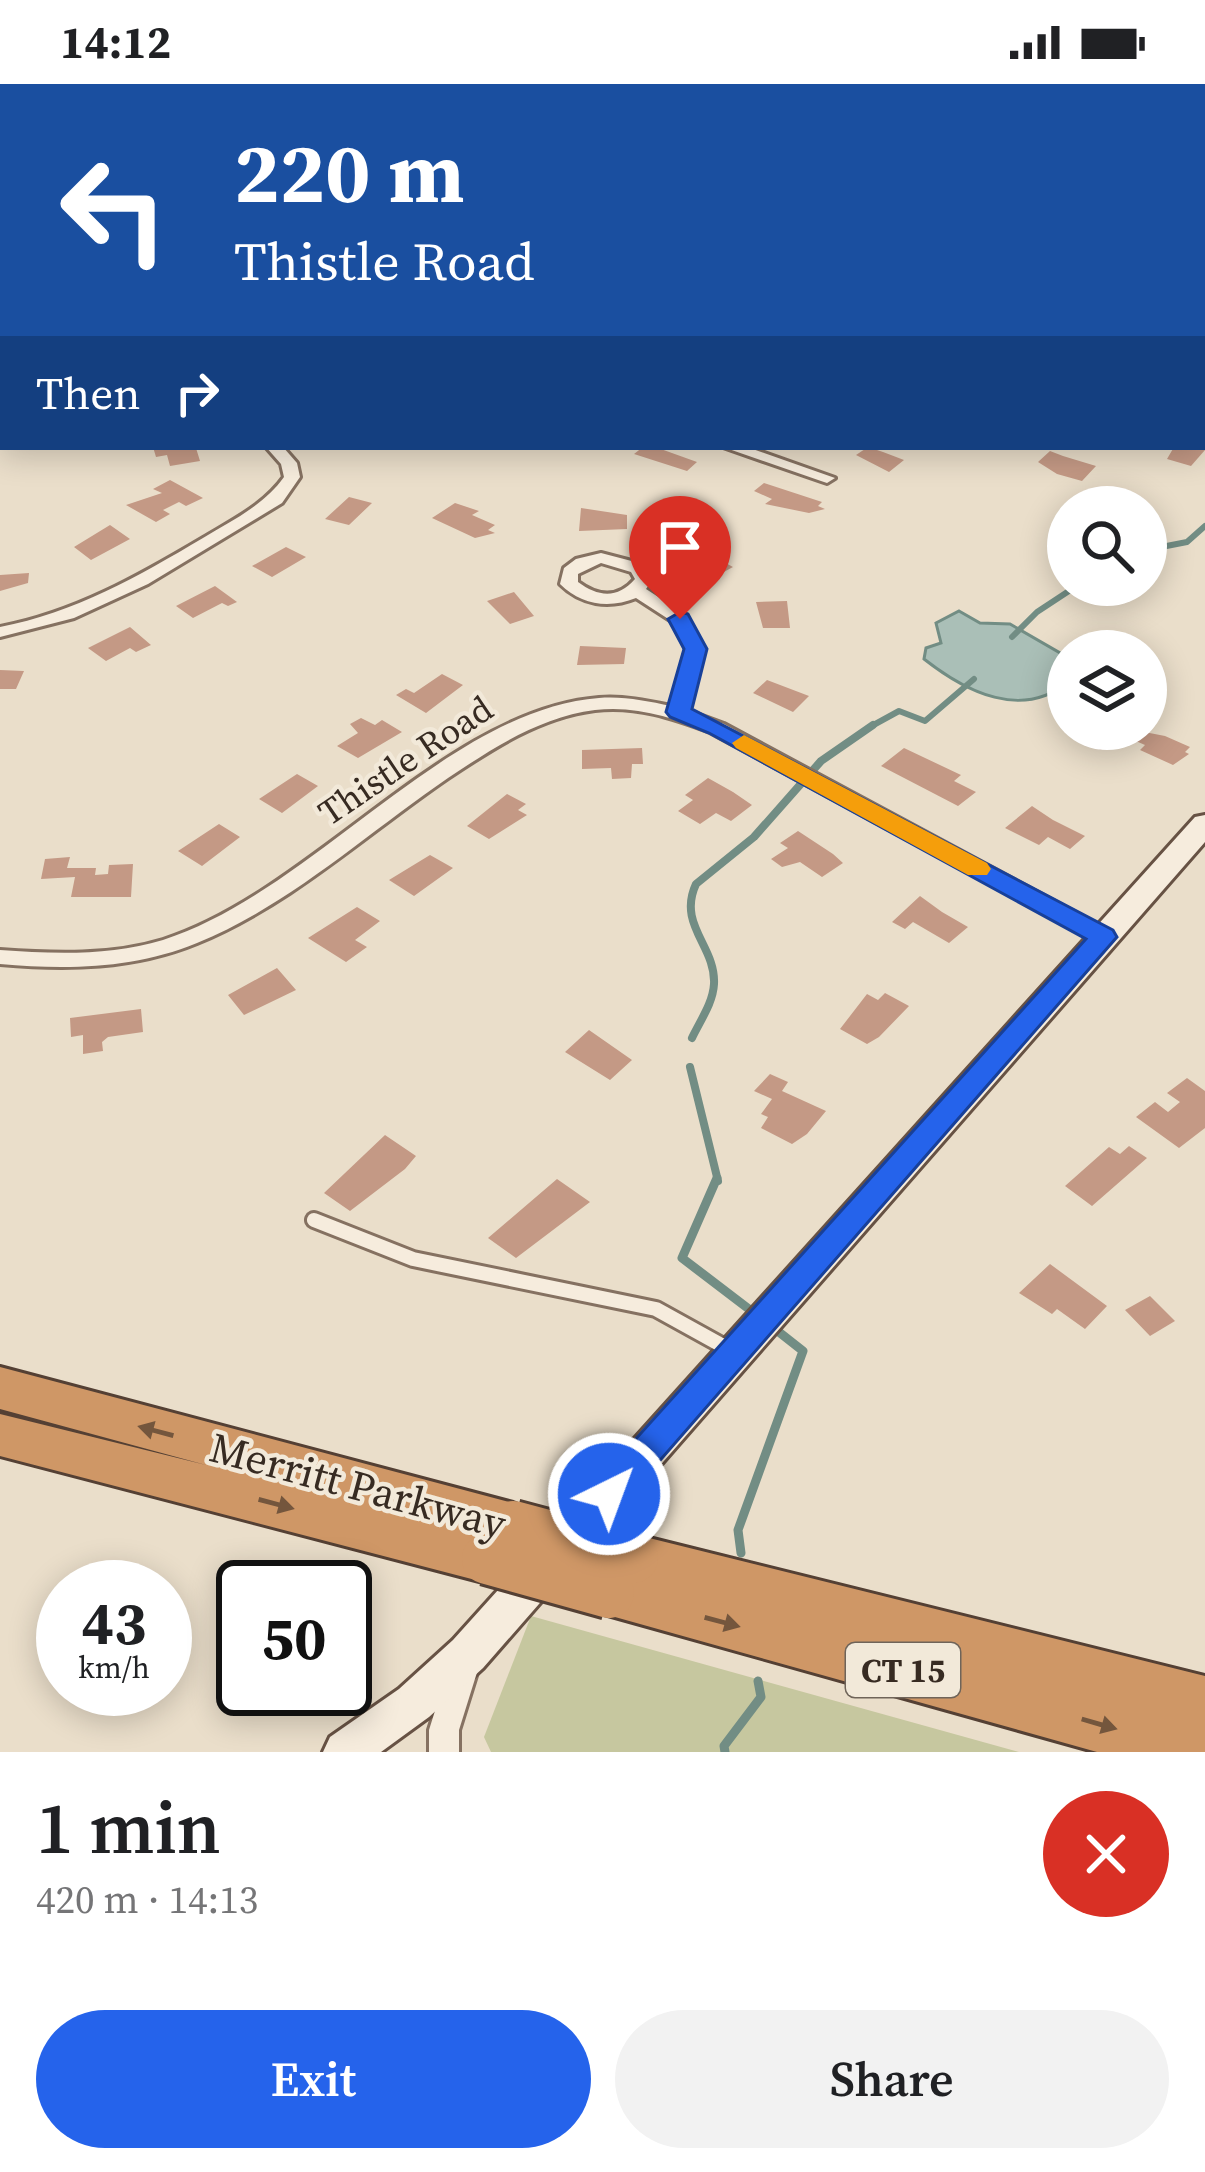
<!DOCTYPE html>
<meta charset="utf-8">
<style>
body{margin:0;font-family:"Source Serif 4",serif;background:#f2f2f2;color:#202124;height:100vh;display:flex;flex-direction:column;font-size:45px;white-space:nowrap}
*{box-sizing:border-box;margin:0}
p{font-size:39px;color:#757577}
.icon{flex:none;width:66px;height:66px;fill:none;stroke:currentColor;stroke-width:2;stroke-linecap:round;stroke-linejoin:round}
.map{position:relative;height:1668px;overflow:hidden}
.sheet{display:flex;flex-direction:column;background:#fff;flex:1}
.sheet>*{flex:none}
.banner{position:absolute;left:0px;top:0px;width:1206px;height:366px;box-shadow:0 6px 30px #0003;background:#1a4fa0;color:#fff;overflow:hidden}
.buttons{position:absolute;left:1047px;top:402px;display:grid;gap:24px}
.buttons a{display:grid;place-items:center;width:120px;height:120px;border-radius:50%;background:#fff;box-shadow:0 6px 30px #0003;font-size:60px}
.speed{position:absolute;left:36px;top:1476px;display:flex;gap:24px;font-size:60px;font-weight:700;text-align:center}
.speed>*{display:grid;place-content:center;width:156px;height:156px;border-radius:50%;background:#fff;box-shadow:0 6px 30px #0003;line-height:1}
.speed small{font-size:30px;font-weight:400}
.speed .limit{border:6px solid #111;border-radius:18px;background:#fff;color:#111}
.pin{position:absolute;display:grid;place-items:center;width:102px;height:102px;color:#fff;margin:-123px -51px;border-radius:50% 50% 50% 0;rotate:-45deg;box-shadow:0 0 12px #0007}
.pin .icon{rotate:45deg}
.me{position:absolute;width:132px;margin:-66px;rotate:42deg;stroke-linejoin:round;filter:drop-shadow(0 0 9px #0008)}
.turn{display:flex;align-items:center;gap:42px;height:252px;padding:0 36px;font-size:54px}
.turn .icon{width:156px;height:156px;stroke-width:2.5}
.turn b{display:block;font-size:84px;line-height:102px}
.then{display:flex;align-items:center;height:114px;padding:0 36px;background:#0003;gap:24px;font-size:45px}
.round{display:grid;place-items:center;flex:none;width:126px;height:126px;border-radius:63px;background:#f2f2f2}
.head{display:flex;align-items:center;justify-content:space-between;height:204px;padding:0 36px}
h1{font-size:72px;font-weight:600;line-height:90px}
.cta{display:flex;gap:24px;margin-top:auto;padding:24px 36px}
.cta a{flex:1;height:138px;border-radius:72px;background:#2563eb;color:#fff;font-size:48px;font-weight:600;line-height:138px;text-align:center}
.cta a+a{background:#f2f2f2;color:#202124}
.status{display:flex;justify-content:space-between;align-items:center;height:84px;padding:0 60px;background:#fff;direction:ltr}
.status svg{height:33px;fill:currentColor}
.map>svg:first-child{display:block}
.green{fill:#c6c79f}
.water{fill:#aabfb7;stroke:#728d84;stroke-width:3}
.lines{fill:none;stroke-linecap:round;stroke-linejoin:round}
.stream-far2{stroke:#728d84;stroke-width:6}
.stream-far1{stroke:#728d84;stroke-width:8}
.stream{stroke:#728d84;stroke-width:9}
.building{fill:#c49985}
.lane-far1-casing{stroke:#857161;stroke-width:10}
.lane-casing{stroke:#857161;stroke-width:20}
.street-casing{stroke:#857161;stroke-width:6}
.secondary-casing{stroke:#675244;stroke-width:6}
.highway-casing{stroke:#544034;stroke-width:6}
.lane-far1{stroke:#f6ecdd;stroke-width:6}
.lane{stroke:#f6ecdd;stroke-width:14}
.street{fill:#f6ecdd;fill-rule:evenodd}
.secondary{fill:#f6ecdd;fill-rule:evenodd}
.highway{fill:#cf9766;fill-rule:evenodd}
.highway-bridge-casing{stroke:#544034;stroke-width:56;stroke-linecap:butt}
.highway-bridge{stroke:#cf9766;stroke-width:50}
.oneway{fill:#74563d}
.route{fill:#2563eb;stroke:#184099;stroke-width:3}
.slow{fill:#f59e0b}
.labels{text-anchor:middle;stroke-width:9;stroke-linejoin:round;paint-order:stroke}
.shield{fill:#f2e9d9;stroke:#6f6459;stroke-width:3}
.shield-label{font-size:33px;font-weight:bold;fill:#372b22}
.street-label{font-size:36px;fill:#372b22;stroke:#f2e9d9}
.near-street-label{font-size:42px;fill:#372b22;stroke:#f2e9d9}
</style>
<div class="status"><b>14:12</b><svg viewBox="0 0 49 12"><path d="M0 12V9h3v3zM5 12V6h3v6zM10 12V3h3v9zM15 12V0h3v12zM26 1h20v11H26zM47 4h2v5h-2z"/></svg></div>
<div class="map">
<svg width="1205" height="1668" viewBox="0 0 1205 1668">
<rect width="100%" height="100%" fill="#eadeca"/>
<path class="green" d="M531,1532L1019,1668H491L484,1653Z"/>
<path class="water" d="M959,527L980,539L1010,540L1067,573L1068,598C1022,636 966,608 924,575L926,564L941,559L936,539Z"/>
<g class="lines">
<path class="stream-far2" d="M1146,466L1187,458L1205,442
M1012,553L1037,528L1078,501
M868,644L899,627L925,637L974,595"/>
<path class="stream-far1" d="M692,954C700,937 713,919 714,900C716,862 677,841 696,800L754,753L821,677L873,641
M690,983L718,1097"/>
<path class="stream" d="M717,1094L682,1174L758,1232
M741,1469L738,1446L803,1267L770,1241
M725,1668L724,1662L761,1613L758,1597"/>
</g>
<path class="building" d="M153,363L196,364L200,377L170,382L167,371L156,373Z
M643,363L658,364L697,378L687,387L634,370Z
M868,363L883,368L904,376L889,388L856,371Z
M1174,363H1205V366L1191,382L1167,375Z
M1050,367L1063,372L1096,382L1082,397L1057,390L1038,378Z
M170,396L203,414L186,422L179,418L163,426L170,430L156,438L126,421L162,409L153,405Z
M764,399L822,418L818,422L825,425L809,429L765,420L772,415L754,407Z
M349,413L372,419L349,441L325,435Z
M455,419L479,427L472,431L495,441L488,446L495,449L475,454L432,434Z
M581,424L627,431V445L579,447Z
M110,441L130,455L91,476L74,463Z
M716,456L726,463L717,467L729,474L722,477L733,483L720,490L690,469Z
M286,463L306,473L272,493L252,482Z
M29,489L28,499L0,507V491Z
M215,502L237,518L228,522L222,519L193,534L176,522Z
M514,508L534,532L510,540L487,517Z
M787,517L790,544H763L756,518Z
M130,543L151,561L136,568L130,564L106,577L88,564Z
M580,562L626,564L624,580L577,581Z
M0,586L24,587L16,605H0Z
M442,590L463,601L426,629L396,611L406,605L414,609Z
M767,596L809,612L793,628L753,609Z
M361,634L375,641L382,636L402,648L358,674L337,662L358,649L350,640Z
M1129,645L1165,652L1190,663L1185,668L1189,670L1173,681L1140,666L1145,661L1122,651Z
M1097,646L1115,654L1101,666L1084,658Z
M642,664L643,680H632L631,694L612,695L611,684L582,685V666Z
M904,664L961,691L954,697L976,708L958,722L881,682Z
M297,690L318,702L282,729L259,715Z
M708,694L733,708L752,721L731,737L716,729L700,740L678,727L693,716L685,711Z
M507,710L526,720L518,726L527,731L489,755L467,742Z
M1032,722L1053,736L1085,752L1070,765L1048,753L1039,761L1005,744Z
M219,740L240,753L202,782L178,767Z
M798,747L833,770L843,779L822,793L800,778L782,783L771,775L788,764L780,759Z
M430,771L453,784L414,812L389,796Z
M70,773L67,784H96L95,791L108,790L109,781L133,780L131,813H71L75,793L41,795L45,775Z
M920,812L942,828L968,843L949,859L913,838L905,845L892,838Z
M357,823L380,837L355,856L367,863L346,878L308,854Z
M277,884L296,906L244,931L228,911Z
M885,909L909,922L879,953L867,960L840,945L867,910L878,916Z
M141,925L143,948L108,953L102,958L103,967L83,970V951L71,953L70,934Z
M589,946L632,976L610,996L565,968Z
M770,990L788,998L782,1007L826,1027L807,1050L792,1060L761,1044L768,1033L761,1030L772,1015L754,1007Z
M1187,994L1205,1007V1044L1179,1064L1136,1033L1155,1018L1168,1028L1180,1018L1167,1009Z
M385,1051L416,1072L405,1085L350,1127L324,1109Z
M1129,1062L1147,1074L1092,1122L1065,1102L1109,1063L1120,1070Z
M557,1095L590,1118L516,1174L488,1154Z
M1050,1180L1107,1222L1085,1245L1057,1225L1052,1230L1019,1209Z
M1150,1212L1175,1237L1150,1252L1125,1226Z"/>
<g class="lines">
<g class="lane-far1-casing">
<path id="lane-far1" d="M436,0L447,3"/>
</g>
<g class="lane-casing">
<path id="lane" d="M314,1136L413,1175L656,1225L732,1267"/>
</g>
<g class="street-casing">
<path id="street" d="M266,363H283L297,379L300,393L282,419L148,500L74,534L0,553V543C74,529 139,492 203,454C233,436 264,421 284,393L281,380Z
M723,363H747L835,394L827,399L821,397Z
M601,469L643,480L653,495L646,505L686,531L704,565L689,627L724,640L1111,848L1115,853L1111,858H1097L710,648C673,634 636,621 595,626C540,633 493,664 448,694C366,750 290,821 197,859C134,885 67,886 0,880V866C54,870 111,872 163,856C313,808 446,626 599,614C623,612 647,617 671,622L686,565L673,538L636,514C609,525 581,521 560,500L564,484L576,475ZM601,479L631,488L635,495C618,515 598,513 578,498V490Z
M464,1568L474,1572L479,1582L459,1646V1668H429V1646L449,1582L454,1572Z"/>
</g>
<g class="secondary-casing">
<path id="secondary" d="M1203,100H1205V112H1203Z
M0,202H3V214H0Z
M1205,731V758L483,1584L429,1633L381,1668H323L330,1653L399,1605L453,1556L1195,733Z"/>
</g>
<g class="highway-casing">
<path id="highway" d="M0,1283L513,1419L531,1426L539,1442L531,1458L508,1464L513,1475L505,1492L487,1499L0,1372V1330L206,1381L0,1325Z
M633,1450L1205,1592V1668H1097L590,1526L583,1509L590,1492L612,1485L607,1474L615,1457Z"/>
</g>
<use href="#lane-far1" class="lane-far1"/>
<use href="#lane" class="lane"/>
<use href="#street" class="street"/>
<use href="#secondary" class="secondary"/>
<use href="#highway" class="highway"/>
<g class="highway-bridge-casing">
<path id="highway-bridge" d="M513,1442L633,1474
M487,1475L609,1509"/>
</g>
<use href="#highway-bridge" class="highway-bridge"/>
</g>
<defs><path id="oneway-solid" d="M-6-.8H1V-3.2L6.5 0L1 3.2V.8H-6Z" transform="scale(3)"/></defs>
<g class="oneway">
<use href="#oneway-solid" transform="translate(156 1347) rotate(-165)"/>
<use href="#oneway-solid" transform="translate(276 1420) rotate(15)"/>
<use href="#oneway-solid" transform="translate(722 1538) rotate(15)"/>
<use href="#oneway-solid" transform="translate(1099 1640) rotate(16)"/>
</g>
<path class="route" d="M680,528L688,530L707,565L692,625L1113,846L1117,853L621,1421L609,1426L596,1421L591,1410L596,1399L1086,855L709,649L670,633L666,628L684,565L668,535Z"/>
<path class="slow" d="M744,651L987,779L991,785L987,791H968L736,664L732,659Z"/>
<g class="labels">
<rect class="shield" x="846" y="1559" width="114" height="54" rx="9"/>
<g class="shield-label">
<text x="903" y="1598">CT 15</text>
</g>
<g class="street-label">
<text transform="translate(405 676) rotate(-34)" y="13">Thistle Road</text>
</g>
<g class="near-street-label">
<text transform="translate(358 1401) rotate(15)" y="15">Merritt Parkway</text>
</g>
</g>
</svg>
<div class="buttons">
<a><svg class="icon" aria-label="search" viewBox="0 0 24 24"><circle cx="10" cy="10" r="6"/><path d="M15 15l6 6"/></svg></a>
<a><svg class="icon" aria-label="layers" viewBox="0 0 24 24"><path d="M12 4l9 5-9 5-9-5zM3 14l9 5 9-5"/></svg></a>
</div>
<div class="speed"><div>43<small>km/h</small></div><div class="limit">50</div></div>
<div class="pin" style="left:680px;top:535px;background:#d93025"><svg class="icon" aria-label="arrive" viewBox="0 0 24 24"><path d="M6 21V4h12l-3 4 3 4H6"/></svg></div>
<svg class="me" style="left:609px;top:1410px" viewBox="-20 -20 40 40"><circle r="17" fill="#2563eb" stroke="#fff" stroke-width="3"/><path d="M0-11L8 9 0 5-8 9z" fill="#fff"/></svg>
<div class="banner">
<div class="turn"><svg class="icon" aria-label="left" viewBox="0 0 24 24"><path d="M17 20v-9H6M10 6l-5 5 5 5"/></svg><div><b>220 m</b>Thistle Road</div></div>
<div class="then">Then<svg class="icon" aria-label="right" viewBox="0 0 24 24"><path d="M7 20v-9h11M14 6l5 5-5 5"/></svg></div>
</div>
</div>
<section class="sheet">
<div class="head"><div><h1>1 min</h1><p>420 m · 14:13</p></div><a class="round" style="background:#d93025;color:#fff"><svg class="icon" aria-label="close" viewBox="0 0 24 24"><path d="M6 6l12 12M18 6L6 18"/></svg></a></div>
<div class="cta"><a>Exit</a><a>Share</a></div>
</section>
